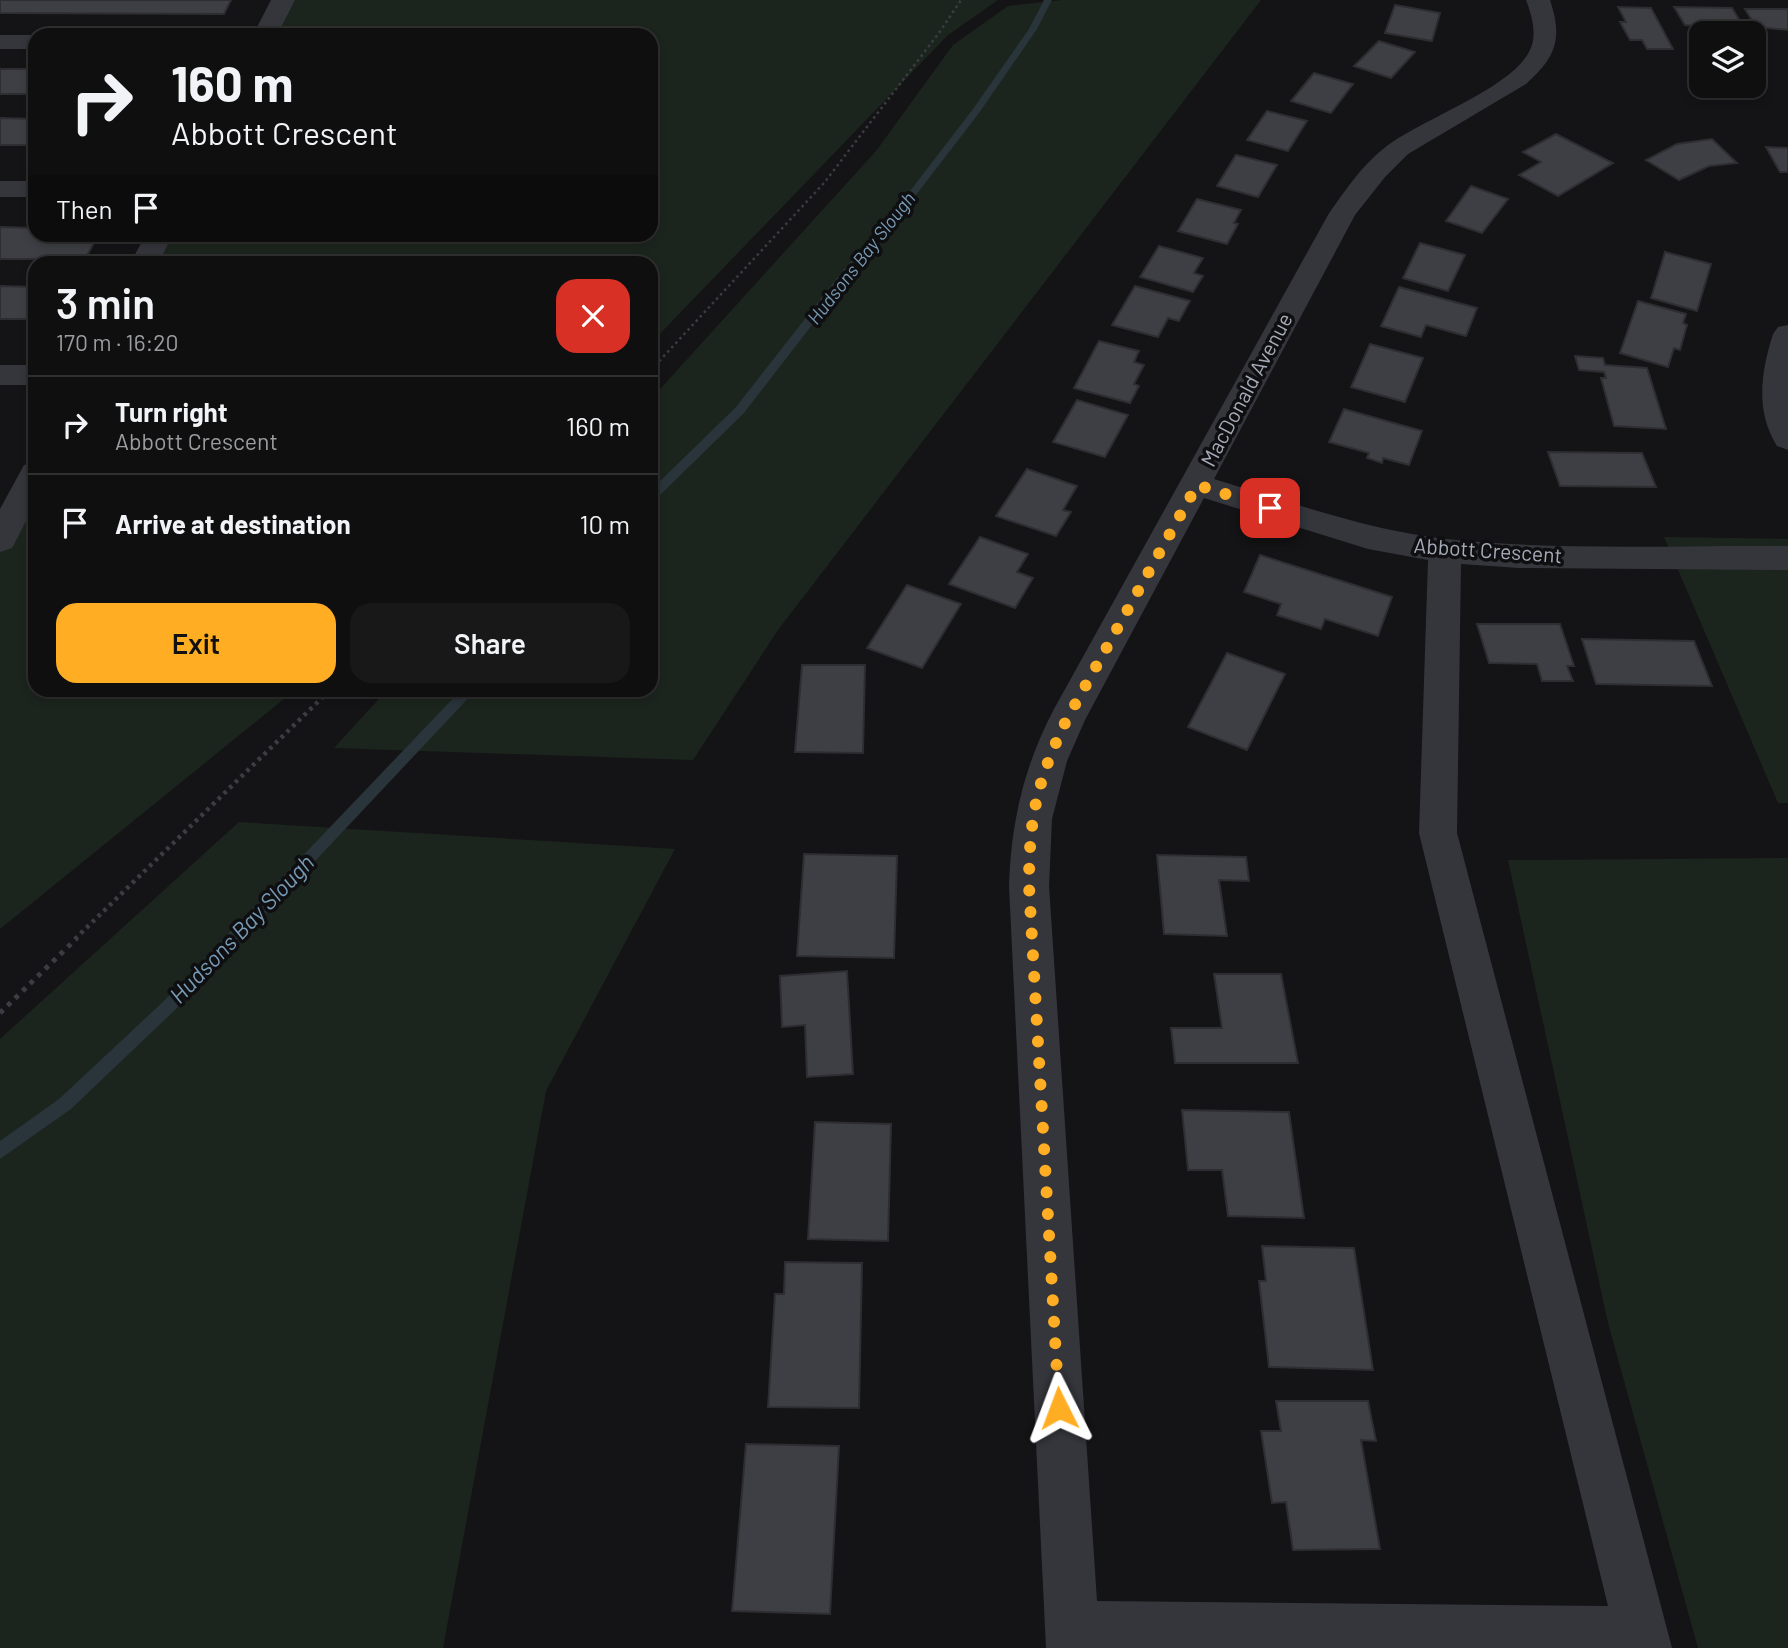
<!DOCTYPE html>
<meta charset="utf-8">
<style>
body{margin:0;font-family:Barlow,sans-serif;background:#181819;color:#f1f3f6;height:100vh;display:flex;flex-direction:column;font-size:26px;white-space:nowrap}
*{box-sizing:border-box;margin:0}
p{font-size:23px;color:#9b9c9f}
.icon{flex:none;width:38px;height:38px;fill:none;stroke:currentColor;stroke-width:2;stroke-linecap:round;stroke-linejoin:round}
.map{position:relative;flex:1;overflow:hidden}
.side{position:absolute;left:28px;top:256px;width:630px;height:441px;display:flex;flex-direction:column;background:#0f0f10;border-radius:21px;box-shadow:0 4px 10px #0003,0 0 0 2px #2f2f30}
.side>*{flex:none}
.top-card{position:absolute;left:28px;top:28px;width:630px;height:214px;border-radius:21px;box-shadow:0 4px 10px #0003,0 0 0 2px #2f2f30;background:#0f0f10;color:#f1f3f6;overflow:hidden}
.tools{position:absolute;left:1689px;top:21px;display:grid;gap:14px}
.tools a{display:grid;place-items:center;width:77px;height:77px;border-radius:14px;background:#0f0f10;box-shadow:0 4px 10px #0003,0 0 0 2px #2f2f30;font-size:35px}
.pin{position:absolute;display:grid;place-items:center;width:60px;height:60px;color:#fff;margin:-30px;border-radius:14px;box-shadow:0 4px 10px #0006}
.me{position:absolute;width:77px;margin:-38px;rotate:357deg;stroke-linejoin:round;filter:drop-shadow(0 0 5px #0008)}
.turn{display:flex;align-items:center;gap:24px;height:147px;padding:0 28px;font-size:32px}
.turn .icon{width:91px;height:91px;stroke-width:2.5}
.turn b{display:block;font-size:49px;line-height:60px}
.then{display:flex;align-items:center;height:66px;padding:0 28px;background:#0003;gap:14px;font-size:26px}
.round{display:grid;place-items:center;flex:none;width:74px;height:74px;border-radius:21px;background:#181819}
.head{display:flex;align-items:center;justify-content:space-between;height:119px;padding:0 28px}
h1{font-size:42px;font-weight:600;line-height:52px}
.cta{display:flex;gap:14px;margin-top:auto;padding:14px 28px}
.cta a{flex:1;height:80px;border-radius:21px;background:#ffae23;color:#111;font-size:28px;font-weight:600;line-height:80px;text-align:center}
.cta a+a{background:#181819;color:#f1f3f6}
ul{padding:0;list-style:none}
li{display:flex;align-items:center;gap:21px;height:98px;padding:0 28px;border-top:2px solid #2f2f30}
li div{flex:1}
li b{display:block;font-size:26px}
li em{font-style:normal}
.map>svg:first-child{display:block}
.green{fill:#1c251d}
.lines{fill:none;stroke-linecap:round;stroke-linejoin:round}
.stream{fill:#29343b;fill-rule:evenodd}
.building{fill:#3e3f44;stroke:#2e2e32;stroke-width:2}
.path-far2{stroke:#3b3d43;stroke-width:2.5;stroke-dasharray:2.5 3.5;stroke-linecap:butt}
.path-far1{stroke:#3b3d43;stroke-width:4.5;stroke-dasharray:3.5 4.5;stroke-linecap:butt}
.path{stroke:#3b3d43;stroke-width:5;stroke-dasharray:4.5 6;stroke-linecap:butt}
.minor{fill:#35363c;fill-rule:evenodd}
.route{stroke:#ffae23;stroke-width:12;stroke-dasharray:0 21.6}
.labels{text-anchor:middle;stroke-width:7;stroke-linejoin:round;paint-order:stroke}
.far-water-label{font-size:19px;font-style:italic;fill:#789bb6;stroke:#0f0f11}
.street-label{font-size:21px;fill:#a5abb8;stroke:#0f0f11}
.water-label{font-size:23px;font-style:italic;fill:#789bb6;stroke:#0f0f11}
</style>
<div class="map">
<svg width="1788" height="1648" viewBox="0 0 1788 1648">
<rect width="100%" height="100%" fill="#141416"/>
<path class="green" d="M277,0H998L948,35L651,343V262H143L158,235L651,234V35H260Z
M1062,0H1261L778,630L693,760L334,748L387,690H651V399L876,151L953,45L1008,6Z
M35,475V690H295L0,929V544Z
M1664,537L1788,539V803H1778Z
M239,822L675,849L546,1091L443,1648H0V1039Z
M1788,858V1648H1698L1608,1323L1508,860Z"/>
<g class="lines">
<path class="stream" d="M1044,0H1052L1037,29L979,113L903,212L852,273L744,413L655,500L651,501V490L736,407L844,269L897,208L973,109L1029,29Z
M461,690H476L175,1010L71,1109L0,1159V1141L59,1099L165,1000Z"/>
</g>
<path class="building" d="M0,0H231L224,14L0,13Z
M1395,5L1440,13L1432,41L1385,33Z
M1618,7L1651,8L1673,49H1647L1642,40H1630L1620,22H1626Z
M1674,7L1732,8L1745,29L1685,25Z
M1745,9H1788V30L1756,27Z
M1379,41L1415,52L1391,78L1354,66Z
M0,69H35V94H0Z
M1314,73L1353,84L1331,113L1291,101Z
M1267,111L1307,121L1288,151L1247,140Z
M0,118L35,119V145H0Z
M1556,134L1613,163L1558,196L1519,175L1541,162L1523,152Z
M1712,139L1737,163L1709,166L1679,180L1646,160L1677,144Z
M1766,147L1788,148V172H1780Z
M1236,155L1277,165L1258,197L1217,186Z
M1471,186L1508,199L1482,233L1446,221Z
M1197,199L1241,210L1234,223L1238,224L1227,244L1178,231Z
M0,227L35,228V234H99L85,259H0Z
M1420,243L1465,255L1448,291L1403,278Z
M1159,246L1203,258L1194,273L1203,276L1193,292L1140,277Z
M1665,252L1711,264L1697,311L1651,298Z
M0,286L35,287V319H0Z
M1135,286L1190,301L1179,321L1168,318L1158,337L1112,325Z
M1399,287L1477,308L1466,336L1426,325L1421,337L1381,326Z
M1638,301L1686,314L1683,323L1687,325L1680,350L1674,348L1668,367L1620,353Z
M1099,341L1139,351L1134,362L1144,365L1134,384L1139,386L1130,403L1074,388Z
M1370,344L1423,358L1405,402L1351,387Z
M1575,356L1603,358L1605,365L1647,368L1666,429L1614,426L1601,378H1606L1604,372L1579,370Z
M1077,400L1128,415L1105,457L1053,442Z
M1344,409L1422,431L1409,465L1383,458L1382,463L1367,458L1369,453L1329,442Z
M1548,452L1642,453L1656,487L1560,486Z
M1027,469L1077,486L1063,510L1071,512L1056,536L996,516Z
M980,537L1028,554L1017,572L1033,578L1015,608L949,584Z
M1260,555L1392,597L1378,636L1325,619L1321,629L1277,615L1281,604L1244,592Z
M907,585L961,604L922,668L867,648Z
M1477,624H1560L1574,666H1567L1573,681H1542L1537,664L1489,663Z
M1582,639L1694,641L1712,686L1596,684Z
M1227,653L1285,674L1247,750L1188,727Z
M802,665H865L863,753L795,752Z
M804,854L897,856L894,958L797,956Z
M1157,855L1246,857L1249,881L1219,880L1227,936L1164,934Z
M847,971L853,1074L807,1077L805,1025L782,1027L780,976Z
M1214,974H1281L1298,1063H1175L1171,1028H1222Z
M1182,1110L1289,1112L1304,1218L1228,1216L1222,1170H1188Z
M815,1122L891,1124L888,1241L808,1239Z
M1262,1246L1354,1248L1373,1370L1269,1367L1259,1281H1266Z
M785,1262L862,1263L859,1408L768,1407L775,1294H784Z
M1276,1401H1368L1376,1441L1361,1440L1380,1549L1293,1550L1286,1502L1272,1503L1261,1431H1281Z
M746,1444L839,1446L830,1614L732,1611Z"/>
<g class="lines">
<path class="path-far2" d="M651,370L824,183L939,33L961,0"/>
<path class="path-far1" d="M75,939L330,690"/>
<path class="path" d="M0,1013L77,938"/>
<path class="minor" d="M271,0H295L277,35H253Z
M1526,0H1550C1563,39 1556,57 1526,84L1408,154L1385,177L1355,215L1214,479C1290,502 1367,530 1446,539C1557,551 1676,545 1788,546V570L1519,568L1461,564L1457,833L1672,1648H1046L1009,886C1011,822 1024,766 1054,709L1328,215C1346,189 1365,161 1391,143C1426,118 1510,88 1529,52C1538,36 1532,16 1526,0ZM1204,498L1368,549L1428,560L1419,833L1608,1606L1097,1601L1049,886L1052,819L1067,761L1085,720Z
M0,35H36L35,49H0Z
M0,181H35V197H0Z
M146,234H173L159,262H131Z
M1788,325V450L1777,446C1755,411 1761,372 1773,334L1778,327Z
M0,365H35V385H0Z
M35,462V504L12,548L0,552V509L24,465Z"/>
</g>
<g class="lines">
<path class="route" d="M1059,1408L1029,886C1029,816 1037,781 1067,719L1197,485L1270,508"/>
</g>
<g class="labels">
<g class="far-water-label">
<text transform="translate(861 258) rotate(-52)" y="7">Hudsons Bay Slough</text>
</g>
<g class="street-label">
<text transform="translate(1247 390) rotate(-62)" y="7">MacDonald Avenue</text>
<text transform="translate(1488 551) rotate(4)" y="7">Abbott Crescent</text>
</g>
<g class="water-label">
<text transform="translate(242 929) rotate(-46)" y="8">Hudsons Bay Slough</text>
</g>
</g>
</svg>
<div class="tools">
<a><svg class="icon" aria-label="layers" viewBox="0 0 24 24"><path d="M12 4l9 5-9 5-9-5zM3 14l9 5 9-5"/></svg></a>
</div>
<div class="pin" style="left:1270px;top:508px;background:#d93025"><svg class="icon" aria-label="arrive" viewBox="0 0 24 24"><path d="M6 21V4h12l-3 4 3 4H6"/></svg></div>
<svg class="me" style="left:1059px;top:1408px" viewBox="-20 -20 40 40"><path d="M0-17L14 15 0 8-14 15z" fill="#ffae23" stroke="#fff" stroke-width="4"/></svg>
<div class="top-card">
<div class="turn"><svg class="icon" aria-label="right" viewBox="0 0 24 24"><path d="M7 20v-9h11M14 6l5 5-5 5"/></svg><div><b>160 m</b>Abbott Crescent</div></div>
<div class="then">Then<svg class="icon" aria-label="arrive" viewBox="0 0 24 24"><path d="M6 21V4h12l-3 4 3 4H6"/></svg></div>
</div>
<section class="side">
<div class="head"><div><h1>3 min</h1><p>170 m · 16:20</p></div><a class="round" style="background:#d93025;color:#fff"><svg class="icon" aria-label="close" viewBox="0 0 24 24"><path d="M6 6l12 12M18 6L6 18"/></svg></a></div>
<ul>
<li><svg class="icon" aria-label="right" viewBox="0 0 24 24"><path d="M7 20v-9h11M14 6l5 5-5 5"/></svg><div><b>Turn right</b><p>Abbott Crescent</p></div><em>160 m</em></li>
<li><svg class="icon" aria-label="arrive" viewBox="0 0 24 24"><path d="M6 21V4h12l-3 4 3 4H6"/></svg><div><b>Arrive at destination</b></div><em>10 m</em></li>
</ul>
<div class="cta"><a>Exit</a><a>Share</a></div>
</section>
</div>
